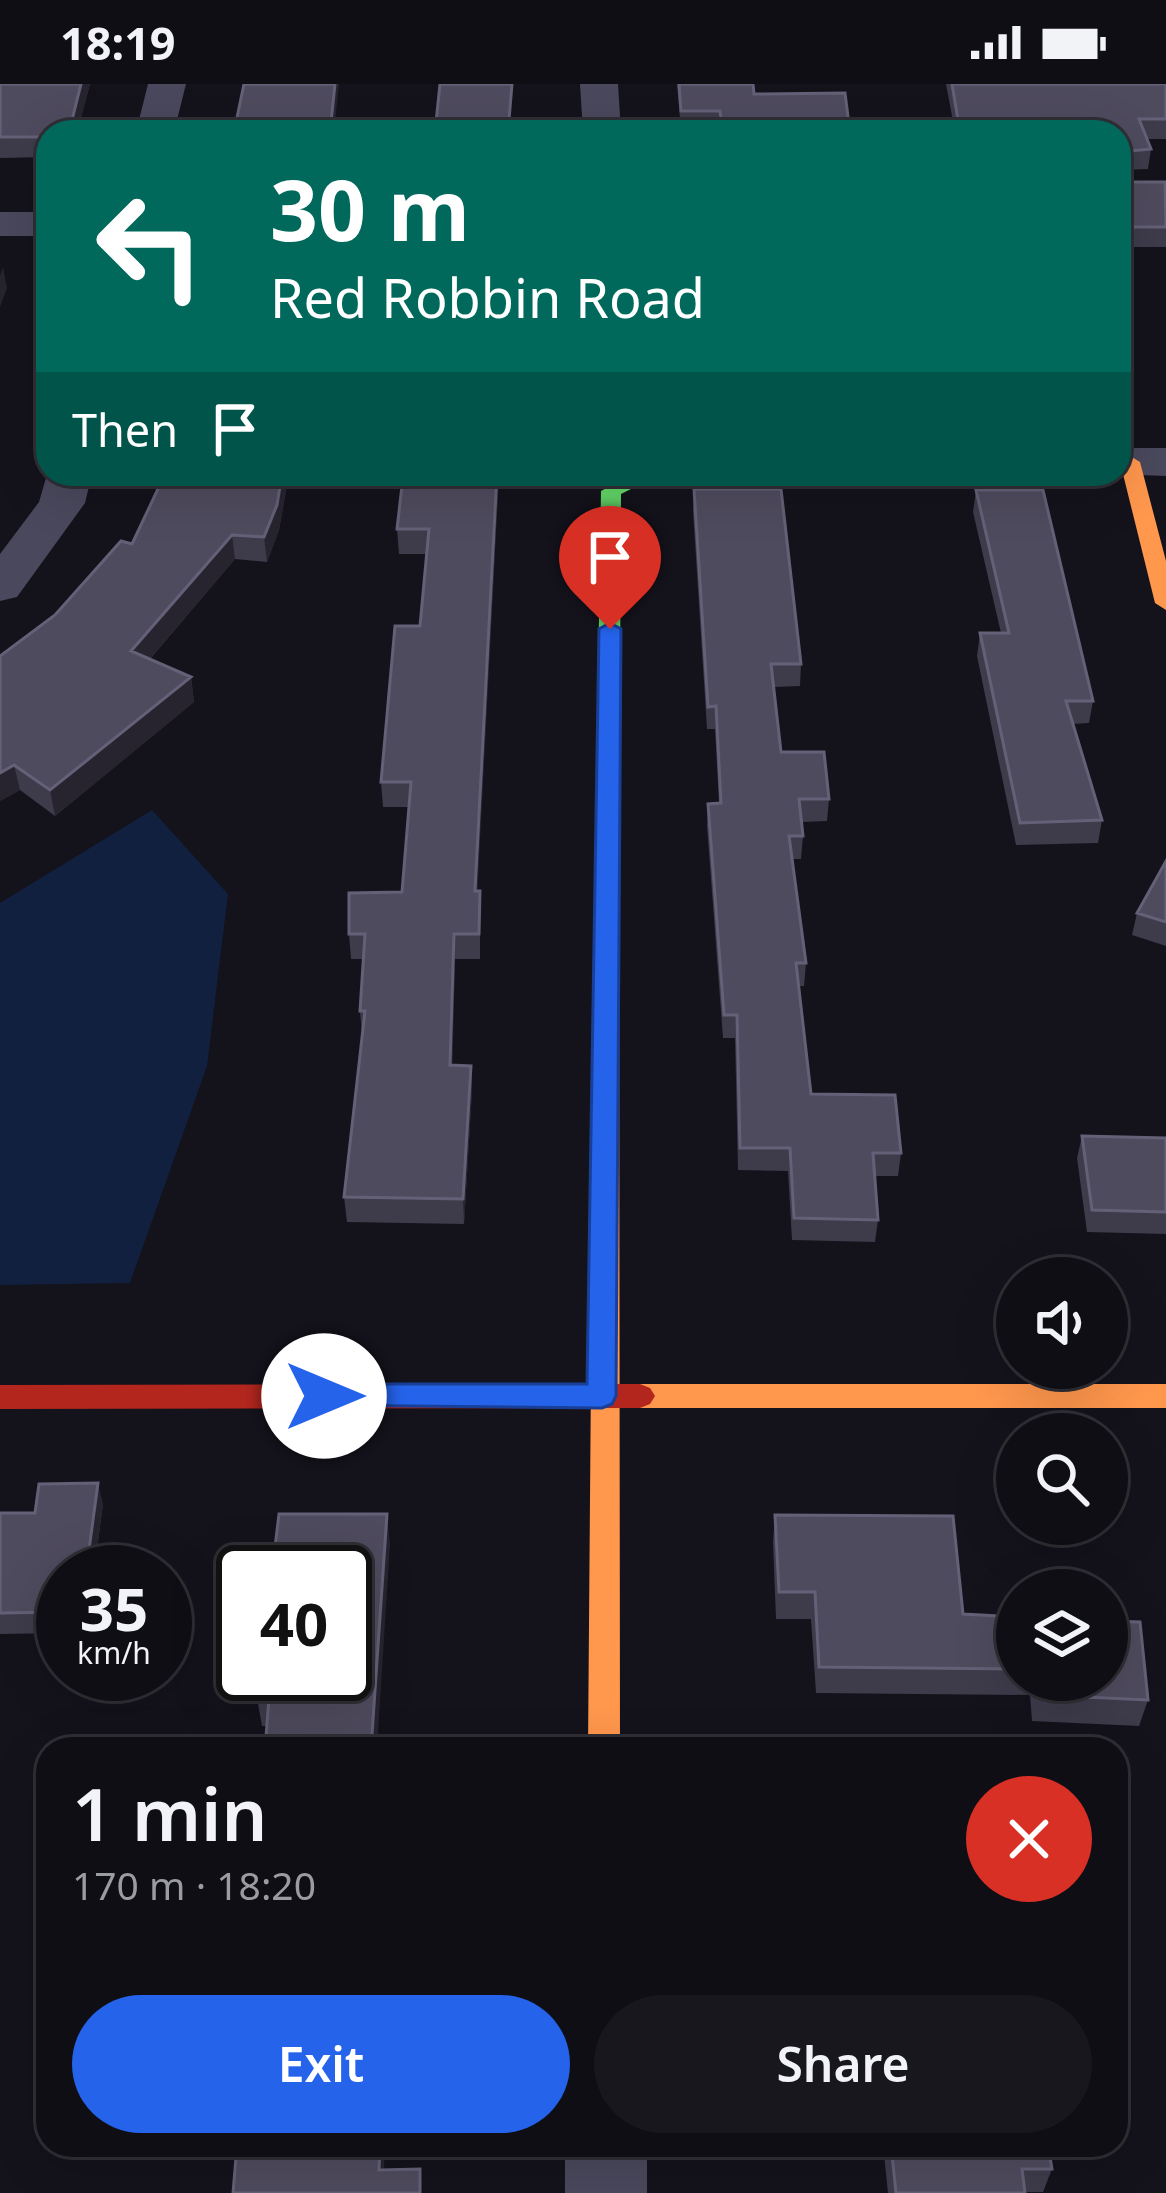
<!DOCTYPE html>
<meta charset="utf-8">
<style>
body{margin:0;font-family:"Noto Sans",sans-serif;background:#18171d;color:#f1f3f6;height:100vh;display:flex;flex-direction:column;font-size:45px;white-space:nowrap}
*{box-sizing:border-box;margin:0}
p{font-size:39px;color:#9b9ca0}
.icon{flex:none;width:66px;height:66px;fill:none;stroke:currentColor;stroke-width:2;stroke-linecap:round;stroke-linejoin:round}
.map{position:relative;flex:1;overflow:hidden}
.drawer{position:absolute;left:36px;top:1653px;width:1092px;height:420px;display:flex;flex-direction:column;background:#0f0e14;border-radius:36px;box-shadow:0 12px 48px #0002,0 0 0 3px #2f2e34}
.drawer>*{flex:none}
.banner{position:absolute;left:36px;top:36px;width:1095px;height:366px;border-radius:36px;box-shadow:0 12px 48px #0002,0 0 0 3px #2f2e34;background:#00695c;color:#fff;overflow:hidden}
.controls{position:absolute;left:996px;top:1173px;display:grid;gap:24px}
.controls a{display:grid;place-items:center;width:132px;height:132px;border-radius:50%;background:#0f0e14;box-shadow:0 12px 48px #0002,0 0 0 3px #2f2e34;font-size:60px}
.speed{position:absolute;left:36px;top:1461px;display:flex;gap:24px;font-size:60px;font-weight:700;text-align:center}
.speed>*{display:grid;place-content:center;width:156px;height:156px;border-radius:50%;background:#0f0e14;box-shadow:0 12px 48px #0002,0 0 0 3px #2f2e34;line-height:1}
.speed small{font-size:30px;font-weight:400}
.speed .limit{border:6px solid #111;border-radius:18px;background:#fff;color:#111}
.pin{position:absolute;display:grid;place-items:center;width:102px;height:102px;color:#fff;margin:-123px -51px;border-radius:50% 50% 50% 0;rotate:-45deg;box-shadow:0 0 12px #0007}
.pin .icon{rotate:45deg}
.me{position:absolute;width:132px;margin:-66px;rotate:90deg;stroke-linejoin:round;filter:drop-shadow(0 0 9px #0008)}
.turn{display:flex;align-items:center;gap:42px;height:252px;padding:0 36px;font-size:54px}
.turn .icon{width:156px;height:156px;stroke-width:2.5}
.turn b{display:block;font-size:84px;line-height:102px}
.then{display:flex;align-items:center;height:114px;padding:0 36px;background:#0003;gap:24px;font-size:45px}
.round{display:grid;place-items:center;flex:none;width:126px;height:126px;border-radius:63px;background:#18171d}
.headline{display:flex;align-items:center;justify-content:space-between;height:204px;padding:0 36px}
h1{font-size:72px;font-weight:600;line-height:90px}
.button{display:flex;gap:24px;margin-top:auto;padding:24px 36px}
.button a{flex:1;height:138px;border-radius:72px;background:#2563eb;color:#fff;font-size:48px;font-weight:600;line-height:138px;text-align:center}
.button a+a{background:#18171d;color:#f1f3f6}
.status{display:flex;justify-content:space-between;align-items:center;height:84px;padding:0 60px;background:#0f0e14;direction:ltr}
.status svg{height:33px;fill:currentColor}
.map>svg:first-child{display:block}
.water{fill:#11203e}
.lines{fill:none;stroke-linecap:round;stroke-linejoin:round}
.street{fill:#4a485c;fill-rule:evenodd}
.fast{fill:#63d668;fill-rule:evenodd}
.slow{fill:#ff974d;fill-rule:evenodd}
.jam{fill:#b3261e;fill-rule:evenodd}
.wall{fill:#3e3b4b}
.shaded-wall{fill:#272430}
.building{fill:#4f4b5e;stroke:#646077;stroke-width:3}
.route{fill:#2563eb;stroke:#184099;stroke-width:3}
</style>
<div class="status"><b>18:19</b><svg viewBox="0 0 49 12"><path d="M0 12V9h3v3zM5 12V6h3v6zM10 12V3h3v9zM15 12V0h3v12zM26 1h20v11H26zM47 4h2v5h-2z"/></svg></div>
<div class="map">
<svg width="1166" height="2109" viewBox="0 0 1166 2109">
<rect width="100%" height="100%" fill="#14121b"/>
<path class="water" d="M152,726L228,810L207,982L130,1199L0,1201V819Z"/>
<g class="lines">
<path class="street" d="M148,0H186L174,48H136Z
M580,0H618L621,48H583Z
M0,128H48V152H0Z
M1119,364H1166V392L1113,390H1119Z
M48,387L92,390L85,419L17,513L0,517V470L39,418Z
M565,2061H647V2109H565Z"/>
<path class="fast" d="M633,390H661L621,410L619,788L607,796L595,788L601,407Z"/>
<path class="slow" d="M1130,372L1140,378L1166,477V526L1155,519L1120,378Z
M607,780L619,788L620,1665H588L595,788Z
M640,1300H1166V1324H640L630,1320L625,1312L630,1304Z"/>
<path class="jam" d="M640,1300L650,1304L655,1312L650,1320L640,1324L0,1325V1301Z"/>
</g>
<path class="wall" d="M0,0H90L77,48H48V73L0,74Z
M677,0H753L754,10L850,48L681,46Z
M946,0H1166V55H1147L1151,65L1148,85L1119,86V48H955Z
M1119,94L1122,98L1166,100V163H1119Z
M165,390H289L279,446L267,478L235,475L150,575L191,593L194,618L55,732L20,706L0,717L55,531L132,460Z
M424,390H499L477,807H480V875H455L452,981L471,982L472,1007L464,1140L347,1138L344,1113L362,950L360,927L363,875H351L349,850L402,808L409,723H383L381,698L420,542L427,470H399L397,445Z
M694,405L801,580L800,602L774,603L781,668L829,715L827,737L802,738L803,752L801,775H792L806,879L804,902H799L811,1010L901,1069L898,1092H874L878,1136L875,1158L792,1156L788,1087L738,1086L735,954H723L707,742L708,720L719,719L715,645H707L693,427Z
M976,406L1093,617L1089,639L1073,640L1102,736L1098,759L1016,761L977,572L980,549H1001L973,428Z
M1166,777V862L1132,851L1137,829Z
M1082,1052L1166,1054V1150L1087,1148L1077,1074Z
M103,1420L94,1488H63V1549L0,1550V1429H35Z
M775,1431L963,1530L1017,1533V1596H1107L1148,1616L1139,1642L1032,1637L1030,1611L816,1609L811,1535H776L773,1458Z
M390,1460L267,1642H262L257,1614Z
M883,2061H1048L1052,2085L1043,2108L888,2109Z"/>
<path class="shaded-wall" d="M81,0H90L77,48H69Z
M335,0H339L334,48H330Z
M3,183L7,204L0,223V191Z
M282,390H289L279,446L267,478L264,453Z
M497,390H499L476,833L475,807Z
M232,451L235,475L135,592L131,567Z
M191,593L194,618L55,732L50,706Z
M14,681L20,706L0,717V689Z
M454,850L455,875L452,1006L450,981Z
M471,982L472,1007L464,1140L463,1115Z
M98,1399L103,1420L94,1488H86Z
M387,1430L390,1460L377,1665H371Z
M380,2061H385L383,2109L379,2086Z"/>
<path class="building" d="M0,0H81L69,48H48V53H0Z
M244,0H335L330,48H234Z
M440,0H512L508,48H435Z
M679,0H753L754,10L845,9L850,48H723L720,27H681Z
M952,0H1166V35H1139L1151,65L1119,68V48H960Z
M1119,94L1122,98H1165L1166,143H1119Z
M165,390H282L277,421L264,453L232,451L131,567L191,593L50,706L14,681L0,689V572L55,531L121,457L132,460Z
M424,390H497L475,807H480L479,850H454L450,981L471,982L463,1115L344,1113L365,927H360L365,850H349V809L402,808L411,698H381L395,542H420L429,445H397L403,393L424,394Z
M694,405H781L801,580H771L781,668H824L829,715H799L803,752H789L806,879H796L811,1010L895,1011L901,1069H873L878,1136L794,1134L790,1064H740L737,931H724L708,720L721,719L716,622L708,623Z
M976,406H1043L1093,617H1066L1102,736L1020,739L980,549H1009Z
M1166,777V838L1137,829Z
M1082,1052L1166,1054V1128L1092,1126Z
M98,1399L86,1488H63V1528L0,1529V1429H35L39,1400Z
M279,1430H387L371,1665H265L269,1614H257L259,1590H345V1488H272Z
M775,1431L953,1432L963,1530L1017,1533V1585L819,1583L815,1508H779Z
M1107,1537L1140,1538L1148,1616L1040,1611L1038,1596H1107Z
M237,2061H380L379,2086L420,2085V2109H233Z
M891,2061H1048L1052,2085H1022L1025,2109H896Z"/>
<path class="route" d="M610,539L621,545L616,1312L612,1320L602,1324L313,1321L309,1312L313,1304L324,1300H587L599,545Z"/>
</svg>
<div class="controls">
<a><svg class="icon" aria-label="sound" viewBox="0 0 24 24"><path d="M4 9h4l5-4v14l-5-4H4zM17 9q2 3 0 6"/></svg></a>
<a><svg class="icon" aria-label="search" viewBox="0 0 24 24"><circle cx="10" cy="10" r="6"/><path d="M15 15l6 6"/></svg></a>
<a><svg class="icon" aria-label="layers" viewBox="0 0 24 24"><path d="M12 4l9 5-9 5-9-5zM3 14l9 5 9-5"/></svg></a>
</div>
<div class="speed"><div>35<small>km/h</small></div><div class="limit">40</div></div>
<div class="pin" style="left:610px;top:545px;background:#d93025"><svg class="icon" aria-label="arrive" viewBox="0 0 24 24"><path d="M6 21V4h12l-3 4 3 4H6"/></svg></div>
<svg class="me" style="left:324px;top:1312px" viewBox="-20 -20 40 40"><circle r="19" fill="#fff"/><path d="M0-13L10 11 0 6-10 11z" fill="#2563eb"/></svg>
<div class="banner">
<div class="turn"><svg class="icon" aria-label="left" viewBox="0 0 24 24"><path d="M17 20v-9H6M10 6l-5 5 5 5"/></svg><div><b>30 m</b>Red Robbin Road</div></div>
<div class="then">Then<svg class="icon" aria-label="arrive" viewBox="0 0 24 24"><path d="M6 21V4h12l-3 4 3 4H6"/></svg></div>
</div>
<section class="drawer">
<div class="headline"><div><h1>1 min</h1><p>170 m · 18:20</p></div><a class="round" style="background:#d93025;color:#fff"><svg class="icon" aria-label="close" viewBox="0 0 24 24"><path d="M6 6l12 12M18 6L6 18"/></svg></a></div>
<div class="button"><a>Exit</a><a>Share</a></div>
</section>
</div>
